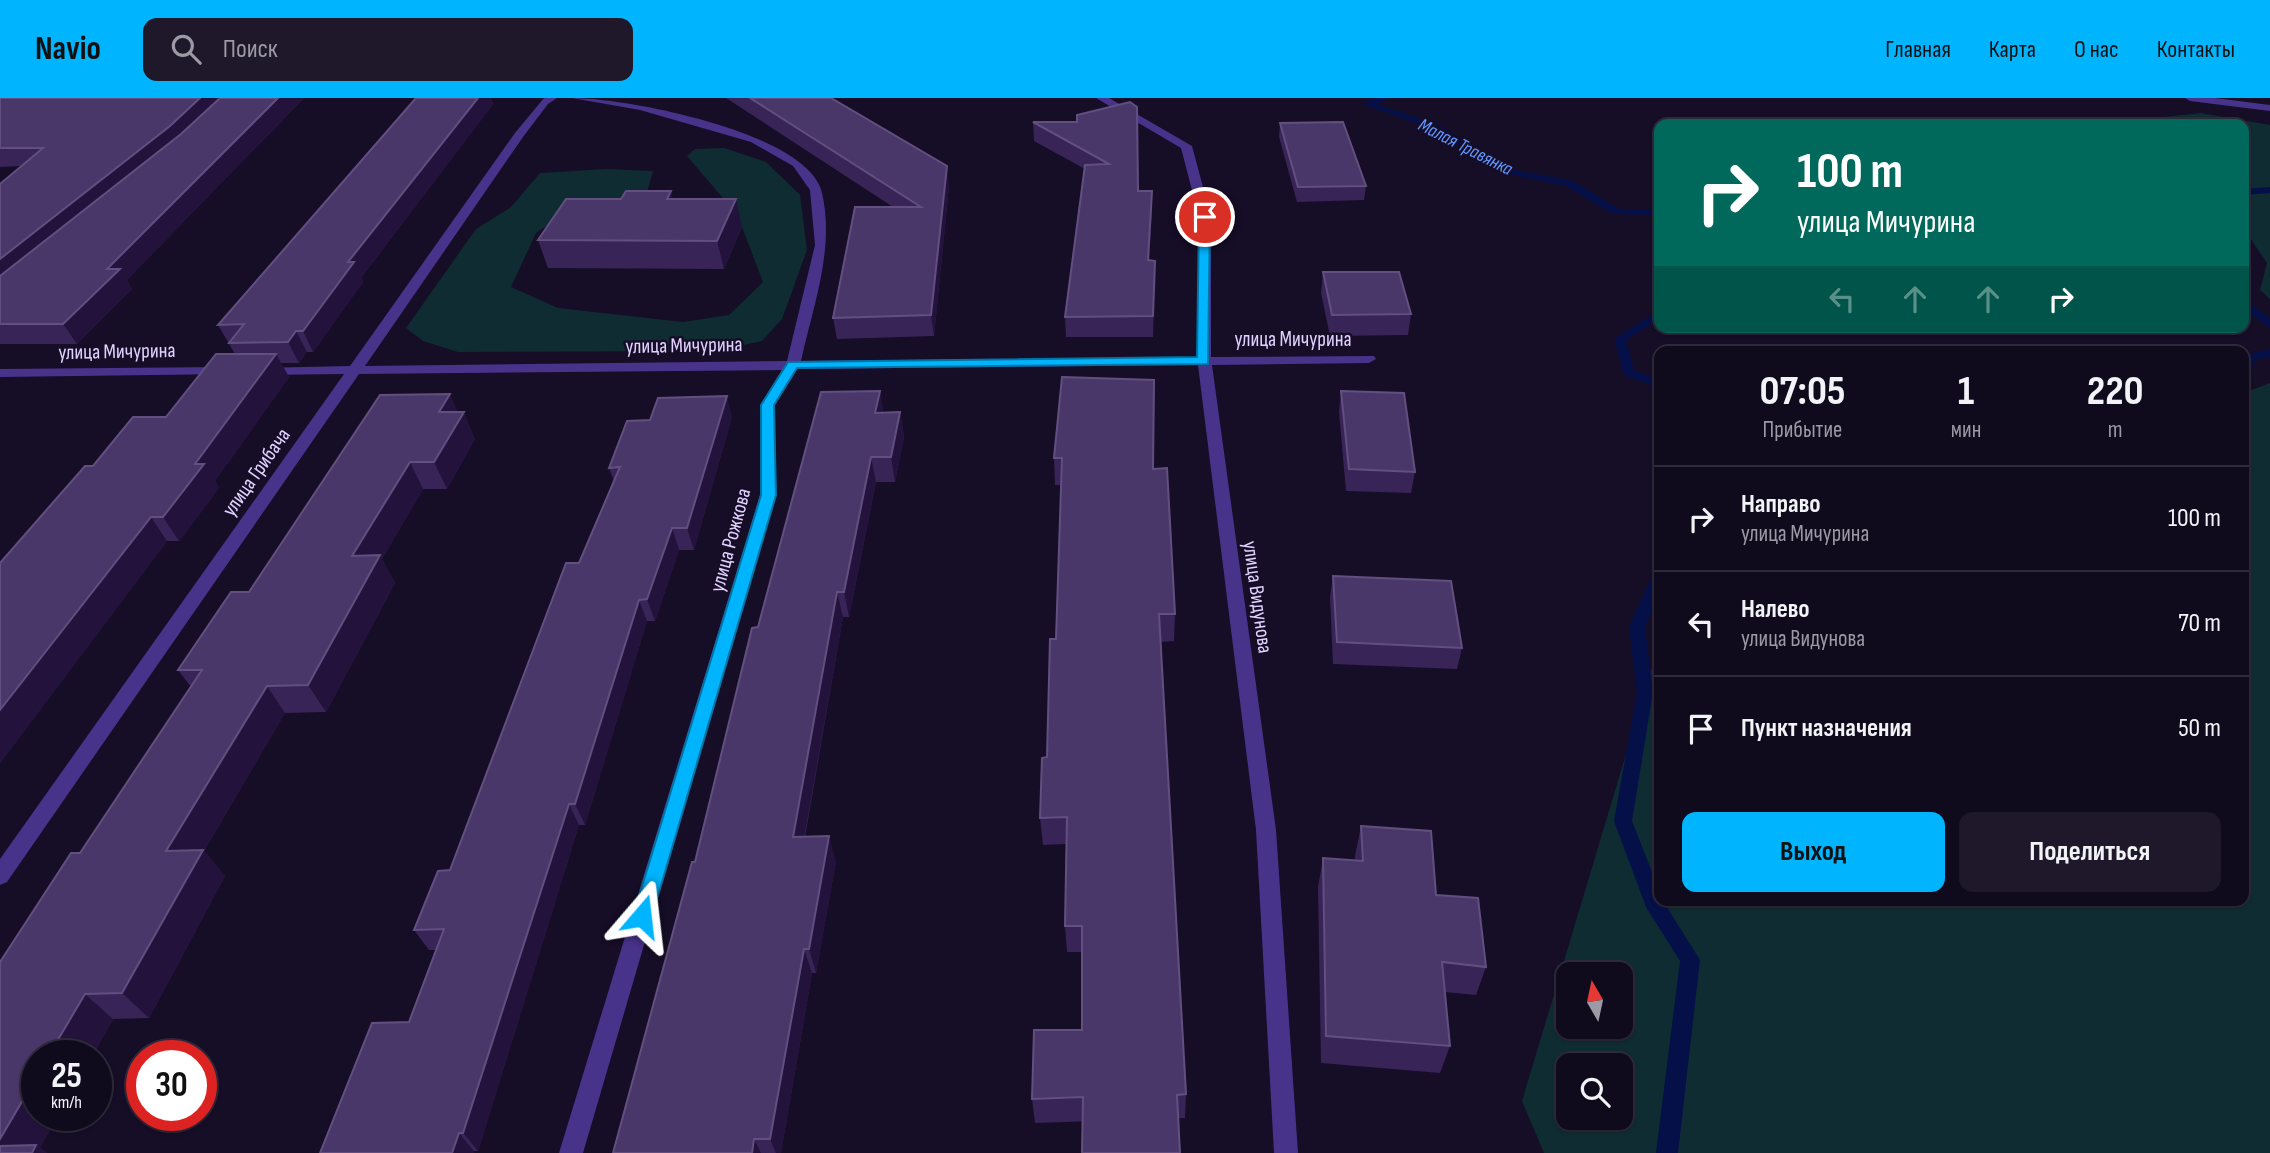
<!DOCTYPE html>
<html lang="ru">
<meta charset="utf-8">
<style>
body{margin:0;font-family:"Sofia Sans Condensed",sans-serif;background:#1e182a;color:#f1f3f6;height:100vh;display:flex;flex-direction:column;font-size:26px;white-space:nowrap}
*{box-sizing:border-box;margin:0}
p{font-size:23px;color:#9c9aa4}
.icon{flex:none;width:38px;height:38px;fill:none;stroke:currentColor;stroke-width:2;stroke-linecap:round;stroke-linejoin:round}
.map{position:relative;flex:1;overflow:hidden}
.panel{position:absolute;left:1654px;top:248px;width:595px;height:560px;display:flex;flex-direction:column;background:#100a1d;border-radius:14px;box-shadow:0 2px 5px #0004,0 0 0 2px #302b3b}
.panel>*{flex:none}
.top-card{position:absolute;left:1654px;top:21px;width:595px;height:214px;border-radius:14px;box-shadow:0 2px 5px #0004,0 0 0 2px #302b3b;background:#00695c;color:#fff;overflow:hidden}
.needle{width:46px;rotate:351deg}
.controls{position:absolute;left:1556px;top:864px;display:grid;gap:14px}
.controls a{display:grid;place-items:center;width:77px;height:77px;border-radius:14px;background:#100a1d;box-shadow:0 2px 5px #0004,0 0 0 2px #302b3b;font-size:35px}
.speed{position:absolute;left:21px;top:942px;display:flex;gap:14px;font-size:35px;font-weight:700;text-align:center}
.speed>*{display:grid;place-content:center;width:91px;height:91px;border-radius:50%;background:#100a1d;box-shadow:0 2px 5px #0004,0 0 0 2px #302b3b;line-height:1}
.speed small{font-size:18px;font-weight:400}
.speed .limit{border:10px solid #d22;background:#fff;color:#111}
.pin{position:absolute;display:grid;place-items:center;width:60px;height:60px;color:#fff;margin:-30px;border:4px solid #fff;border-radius:50%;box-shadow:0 2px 7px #0007}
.me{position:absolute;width:77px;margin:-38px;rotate:17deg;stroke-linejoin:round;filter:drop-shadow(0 0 5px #0008)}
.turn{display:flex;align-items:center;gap:24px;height:147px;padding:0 28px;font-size:32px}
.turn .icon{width:91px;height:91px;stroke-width:2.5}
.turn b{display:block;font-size:49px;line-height:60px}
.lanes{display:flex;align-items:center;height:66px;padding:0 28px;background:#0003;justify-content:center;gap:35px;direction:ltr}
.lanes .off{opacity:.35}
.eta{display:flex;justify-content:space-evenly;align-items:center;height:119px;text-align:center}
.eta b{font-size:42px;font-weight:700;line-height:49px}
.button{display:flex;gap:14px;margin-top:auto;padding:14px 28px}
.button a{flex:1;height:80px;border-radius:14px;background:#00b4fe;color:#111;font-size:28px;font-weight:700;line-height:80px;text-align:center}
.button a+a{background:#1e182a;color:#f1f3f6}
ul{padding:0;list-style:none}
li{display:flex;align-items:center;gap:21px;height:105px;padding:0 28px;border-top:2px solid #302b3b}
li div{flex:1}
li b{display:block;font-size:26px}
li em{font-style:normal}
header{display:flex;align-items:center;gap:42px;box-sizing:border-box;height:98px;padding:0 35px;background:#00b4fe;color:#111}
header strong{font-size:33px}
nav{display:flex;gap:38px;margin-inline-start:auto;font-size:24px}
.search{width:490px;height:63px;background:#1e182a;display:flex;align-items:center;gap:18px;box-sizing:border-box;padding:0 24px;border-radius:14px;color:#9c9aa4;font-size:26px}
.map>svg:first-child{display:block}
.green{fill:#0f2c32;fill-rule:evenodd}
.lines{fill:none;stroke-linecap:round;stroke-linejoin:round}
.stream{fill:#051048;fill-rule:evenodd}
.street{fill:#48338b;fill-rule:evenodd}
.wall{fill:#382457}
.shaded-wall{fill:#23133c}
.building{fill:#4a3769;stroke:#624f80;stroke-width:2}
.route{fill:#00b4fe;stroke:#0075a5;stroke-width:2}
.labels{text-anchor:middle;stroke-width:5;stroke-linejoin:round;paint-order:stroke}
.far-water-label{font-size:19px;font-style:italic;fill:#6197ff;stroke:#160d27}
.street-label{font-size:21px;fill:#e1d3ff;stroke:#160d27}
</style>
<header>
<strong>Navio</strong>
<div class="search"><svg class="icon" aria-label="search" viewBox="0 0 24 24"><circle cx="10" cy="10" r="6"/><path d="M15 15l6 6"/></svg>Поиск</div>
<nav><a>Главная</a><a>Карта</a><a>О нас</a><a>Контакты</a></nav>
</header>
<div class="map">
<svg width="2270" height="1055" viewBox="0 0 2270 1055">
<rect width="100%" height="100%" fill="#160d27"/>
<path class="green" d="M2201,15L2270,27V201L2260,192L2267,165L2244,131V106L2247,104L2244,102V26H2138L2136,22Z
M724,50L766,64L800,97L807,152L782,221L762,243L716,253L458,254L423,243L406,230L476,131L511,109L540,75L606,71L653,73L647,94L621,110L567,114L536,135L511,189L558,210L683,224L729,217L763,184L742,129L723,100L687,58L695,51Z
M2270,285V1055H1544L1522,1003L1659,546V803H2244V295ZM1568,877H1620V929H1568ZM1568,968H1620V1020H1568Z"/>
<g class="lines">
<path class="stream" d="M1375,0H1389L1377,6L1441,28L1510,71L1573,83L1619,111H1659V117L1613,116L1566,88L1503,75L1435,32L1363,6Z
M2270,89V95L2244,97V91Z
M2244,201L2270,220V230L2244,211Z
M1659,212V221L1626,242L1634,272L1659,282V290L1624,277L1614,241Z
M2270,251V259L2255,262L2250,278L2244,282L2245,257Z
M1659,475V497L1645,529L1653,594L1632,723L1659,792V803H1663L1700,862L1678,1055H1656L1680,863L1646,809L1614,723L1637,594L1629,529L1651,480Z"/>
<path class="street" d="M544,0H557L548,6L523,39L365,268L787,263L815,147L810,92L793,68L751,44L640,12L572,0C626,0 808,34 822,95C835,151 813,208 801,263L1197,259L1199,119L1181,50L1096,0H1109L1192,48L1211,119V259L1374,258L1376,261L1369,265L1212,267L1276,732L1298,1055H1274L1256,732L1198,267L797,271L775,307L776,397L583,1055H559L760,397L761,307L783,272L359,276L7,784L0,787V761L344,276L263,277L258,276V270L350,268L515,35Z
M2185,0H2215L2270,7V13L2190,3Z
M224,269L229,270V276L0,279V271Z"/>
</g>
<path class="wall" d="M0,0H304L127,182L132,191L77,246H0V86L21,68L0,69Z
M416,0H491L493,6L361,180L363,184L313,254H307L299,265H281L289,279L215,383L219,390L179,443H167L0,665V465L93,368L166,319L235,256L218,227Z
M726,0H831L949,88L934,238L837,241L833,220L893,109Z
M1033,24H1077L1138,93L1152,113L1149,162L1155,163L1153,239H1066L1065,219L1085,71L1034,43Z
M1280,25L1366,88L1364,102L1297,104L1279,39Z
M673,101L742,129L724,171L548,170L538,142Z
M1323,174L1411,216L1408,237L1330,238L1321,195Z
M1062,279L1153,371L1175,516L1174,543L1160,544L1186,996L1185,1020L1035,1025L1032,1001L1082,932V854H1067L1065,828L1066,746L1043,747L1040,720L1047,659L1056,541L1061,387H1055L1054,360Z
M880,293L883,315L900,314L904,339L895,384H876L849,519H843L805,739L836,763L816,875H812L781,1055H613L695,764L758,529Z
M1341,293L1415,374L1411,395L1346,393L1339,314Z
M458,314L475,341L447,391H423L382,461L395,485L326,614L285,615L204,753L225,778L149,920L113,921L93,957H37L40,1050L47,1055H0L80,755L191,589L178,572L249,494Z
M732,319L694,452H679L655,523H647L585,727H579L478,1053H474V1055H320L409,924L436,852H429L414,832L450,772L614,383L609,370Z
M1333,478L1462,550L1457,571L1333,566L1330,499Z
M1361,728L1436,797L1486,869L1476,897L1445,894L1450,948L1440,975L1321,965L1318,789L1323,760L1355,762V758Z"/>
<path class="shaded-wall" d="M200,0H228L0,192V161Z
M278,0H304L127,182L132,191L77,246L63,226L107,171Z
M478,0H491L493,6L361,180L363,184L313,254L303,233L348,164Z
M947,68L949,88L934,238L931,217Z
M671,93L678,120L667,101Z
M1152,93V113L1148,183V162Z
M736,101L742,129L724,171L717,143Z
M296,233L307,254L299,265L288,244Z
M276,256L289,279L215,383L219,390L179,443L163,419L195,366Z
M880,293L884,318L875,315Z
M450,296L460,319L464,314L475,341L447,391L434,364L439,314Z
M727,298L732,319L694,452L687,430Z
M900,314L904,339L895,384L891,359Z
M871,359L876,384L849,519L844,494Z
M410,364L423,391L382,461L395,485L326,614L308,587L352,458Z
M151,419L167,443L0,665V612Z
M672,430L679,452L655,523L647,501Z
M837,494L843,519L800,763L793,739Z
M639,502L647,523L585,727L575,706Z
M267,588L285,615L204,753L225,778L149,920L122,895L166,753Z
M569,706L579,727L478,1053L463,1035Z
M829,738L836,763L816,875L809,851Z
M804,851L812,875L781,1055H776L770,1041Z
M85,896L113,921L93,957H49Z
M37,978V1017H59L40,1050L47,1055H5L0,1051V1041Z
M459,1035L474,1053V1055H452Z
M754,1041L761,1055H752Z"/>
<path class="building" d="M0,0H200L170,28L0,161V86L43,50H0Z
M220,0H278L107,171H120L63,226H0V178L181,36Z
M416,0H478L348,164H354L303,233H296L288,244L229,245L244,226L218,227Z
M750,0H831L947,68L931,217L833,220L855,109H921Z
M1130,4L1137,9L1138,93H1152L1148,162L1155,163L1153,218L1065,219L1085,67L1109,66L1033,24H1077V17Z
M1343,24L1366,88L1298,89L1280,25Z
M626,93H671L667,101H736L717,143L538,142L566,101H621Z
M1323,174H1399L1411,216L1332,217Z
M216,256H276L195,366H204L163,419H151L0,612V465L85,368H93L133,319H166Z
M1062,279L1154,282L1153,371L1167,370L1175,516H1159L1186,996L1177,997L1180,1055H1082L1083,999L1032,1001L1034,932H1082V828H1065L1067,719L1040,720L1042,660L1047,659L1050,541H1056L1062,360H1054Z
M880,293L875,315L900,314L891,359H871L844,494H837L793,739L829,738L809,851H804L770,1041H754L752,1055H613L692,764H695L752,530L758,529L821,294Z
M1341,293L1404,295L1415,374L1349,371Z
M450,296L439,314H464L434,364H410L352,458L380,457L308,587L267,588L166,753L203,752L122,895L85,896L49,957H37V978L0,1041V864L71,755H80L202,572H178L231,494H249L380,297Z
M727,298L687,430H672L647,501L639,502L575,706H569L463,1035H459L452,1055H320L372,925L409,924L444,831L414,832L438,773L450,772L566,465H579L620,369L609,370L627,323L650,322L658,300Z
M1333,478L1451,483L1462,550L1337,544Z
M1361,728L1431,733L1436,797L1478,800L1486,869L1442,864L1450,948L1326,938L1323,760L1363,763Z
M36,1047L32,1055H0V1048Z"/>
<path class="route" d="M1205,116L1210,119L1208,266L797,270L774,307L776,397L652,818L649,824L642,827L635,824L633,818L761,397V307L788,264L1197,259L1199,119Z"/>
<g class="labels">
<g class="far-water-label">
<text transform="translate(1466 48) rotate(27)" y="7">Малая Травянка</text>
</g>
<g class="street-label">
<text x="1293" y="248">улица Мичурина</text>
<text transform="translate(684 247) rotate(-1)" y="7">улица Мичурина</text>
<text transform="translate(117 253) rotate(-1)" y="7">улица Мичурина</text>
<text transform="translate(256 374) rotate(-55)" y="7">улица Грибача</text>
<text transform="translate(730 442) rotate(-75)" y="7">улица Рожкова</text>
<text transform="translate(1258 499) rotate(82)" y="7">улица Видунова</text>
</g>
</g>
</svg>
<div class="controls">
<a><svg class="needle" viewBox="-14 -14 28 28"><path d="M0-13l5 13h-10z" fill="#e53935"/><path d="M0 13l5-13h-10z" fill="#9c9aa4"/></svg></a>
<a><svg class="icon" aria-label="search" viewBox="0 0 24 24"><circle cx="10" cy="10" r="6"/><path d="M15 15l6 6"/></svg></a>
</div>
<div class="speed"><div>25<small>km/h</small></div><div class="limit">30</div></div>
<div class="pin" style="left:1205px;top:119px;background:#d93025"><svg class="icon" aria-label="arrive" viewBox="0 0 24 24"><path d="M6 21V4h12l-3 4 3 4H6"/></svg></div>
<svg class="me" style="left:642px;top:818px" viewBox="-20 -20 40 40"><path d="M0-17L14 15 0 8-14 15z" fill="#00b4fe" stroke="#fff" stroke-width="4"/></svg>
<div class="top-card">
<div class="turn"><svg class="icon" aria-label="right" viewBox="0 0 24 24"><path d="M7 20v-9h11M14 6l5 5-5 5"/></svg><div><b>100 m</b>улица Мичурина</div></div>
<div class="lanes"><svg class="icon off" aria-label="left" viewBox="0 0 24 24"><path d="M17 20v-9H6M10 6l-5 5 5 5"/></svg><svg class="icon off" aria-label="ahead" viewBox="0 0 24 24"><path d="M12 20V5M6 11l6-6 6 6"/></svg><svg class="icon off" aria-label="ahead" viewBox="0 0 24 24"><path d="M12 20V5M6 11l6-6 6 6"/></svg><svg class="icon" aria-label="right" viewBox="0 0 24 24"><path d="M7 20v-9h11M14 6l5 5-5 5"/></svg></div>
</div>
<section class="panel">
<div class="eta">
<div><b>07:05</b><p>Прибытие</p></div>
<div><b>1</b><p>мин</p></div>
<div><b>220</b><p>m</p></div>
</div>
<ul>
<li><svg class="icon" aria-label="right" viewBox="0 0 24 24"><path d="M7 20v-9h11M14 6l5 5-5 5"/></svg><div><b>Направо</b><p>улица Мичурина</p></div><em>100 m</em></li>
<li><svg class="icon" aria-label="left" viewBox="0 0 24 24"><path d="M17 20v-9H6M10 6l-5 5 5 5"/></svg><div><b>Налево</b><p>улица Видунова</p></div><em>70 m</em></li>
<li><svg class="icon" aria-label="arrive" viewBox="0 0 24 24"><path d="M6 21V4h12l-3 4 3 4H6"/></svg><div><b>Пункт назначения</b></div><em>50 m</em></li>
</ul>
<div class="button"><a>Выход</a><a>Поделиться</a></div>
</section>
</div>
